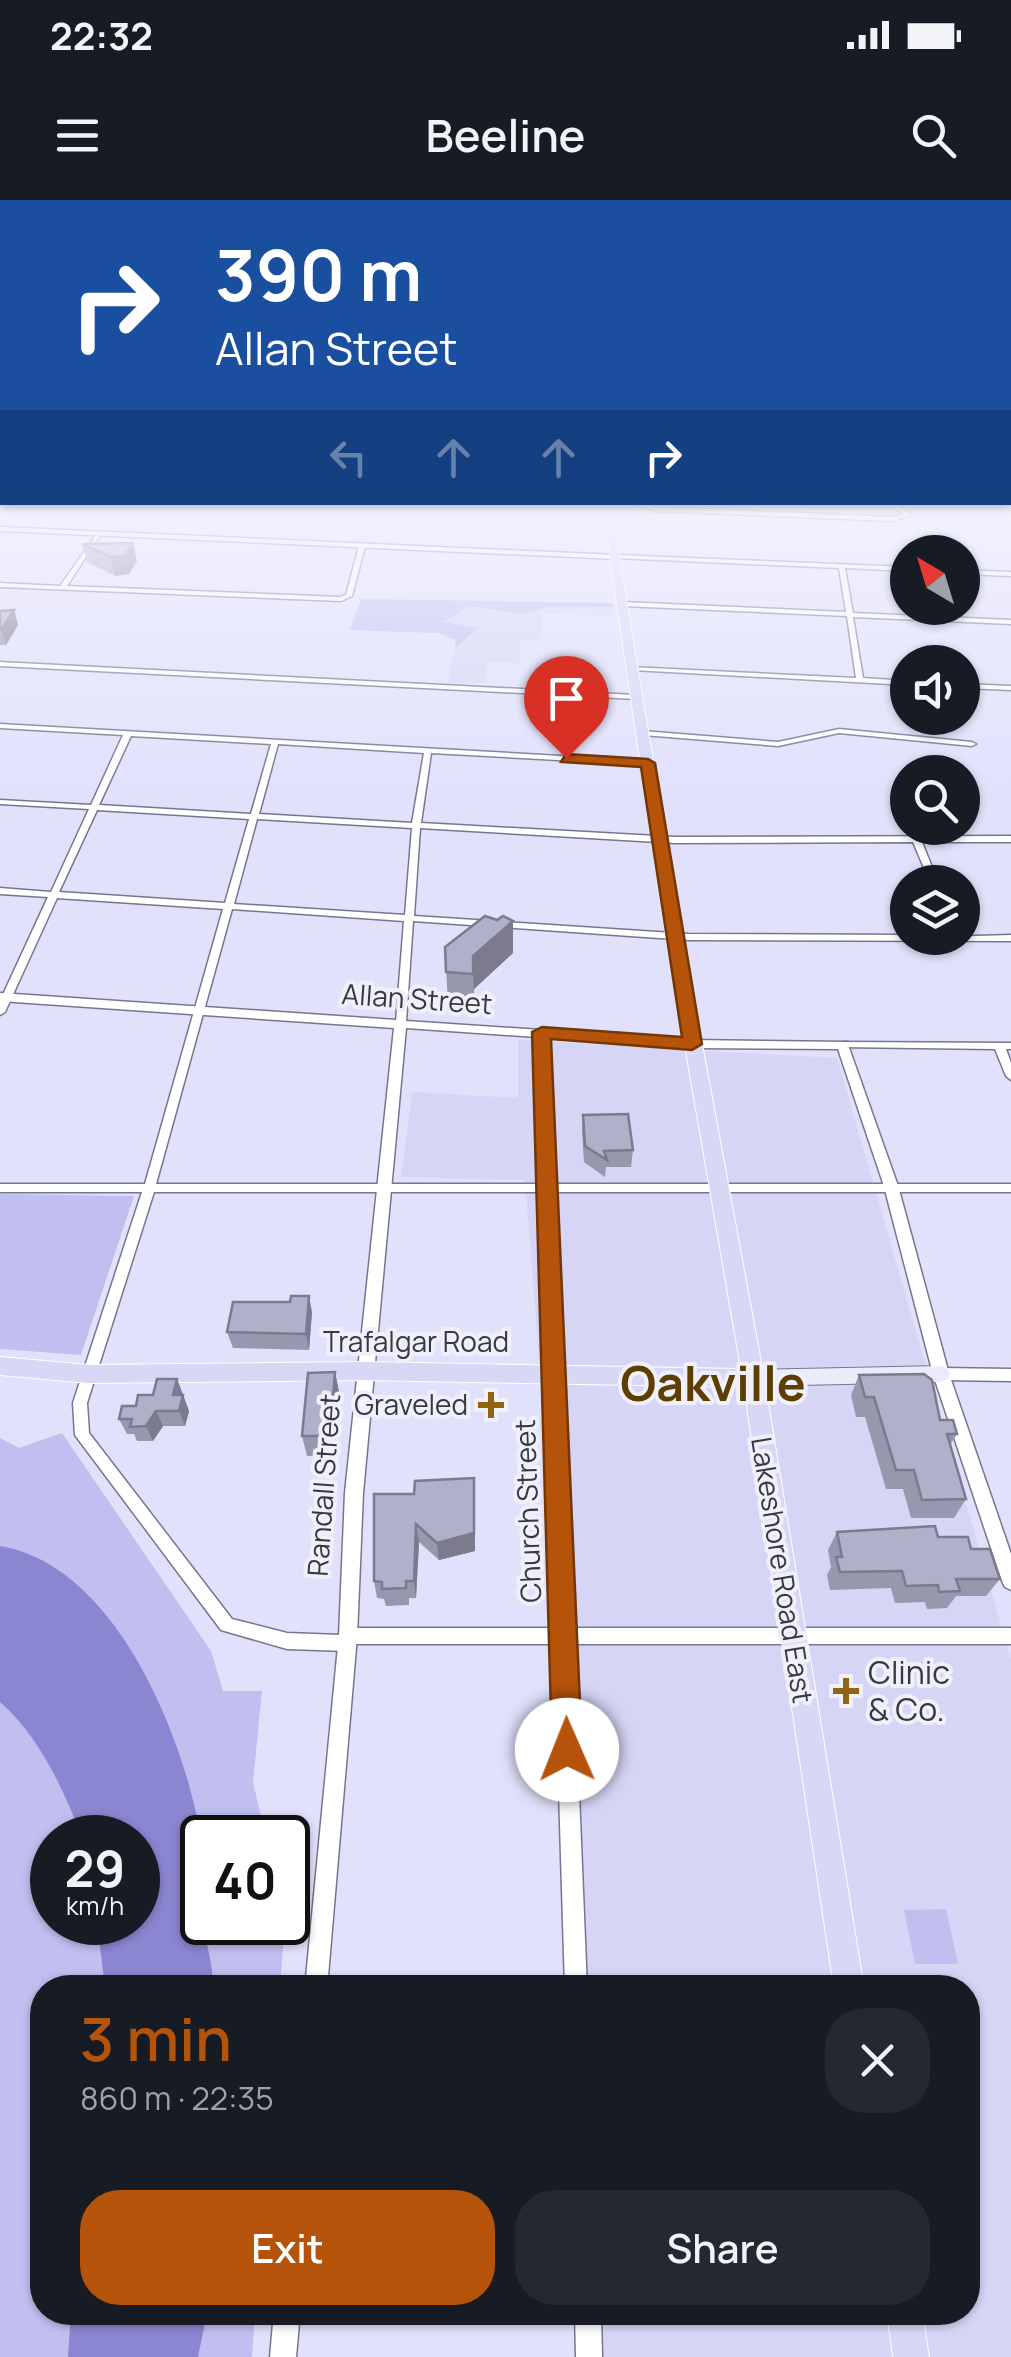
<!DOCTYPE html>
<meta charset="utf-8">
<style>
body{margin:0;font-family:Manrope,sans-serif;background:#242831;color:#f1f3f6;height:100vh;display:flex;flex-direction:column;font-size:38px;white-space:nowrap}
*{box-sizing:border-box;margin:0}
p{font-size:32px;color:#9ea1a6}
.icon{flex:none;width:55px;height:55px;fill:none;stroke:currentColor;stroke-width:2;stroke-linecap:round;stroke-linejoin:round}
.map{position:relative;flex:1;overflow:hidden}
.panel{position:absolute;left:30px;top:1775px;width:950px;height:350px;display:flex;flex-direction:column;background:#171b24;border-radius:40px;box-shadow:0 2px 8px #0004}
.panel>*{flex:none}
.hud{position:absolute;left:0px;top:0px;width:1012px;height:305px;box-shadow:0 2px 8px #0004;background:#1a4fa0;color:#fff;overflow:hidden}
.needle{width:65px;rotate:322deg}
.controls{position:absolute;left:890px;top:335px;display:grid;gap:20px}
.controls a{display:grid;place-items:center;width:90px;height:90px;border-radius:50%;background:#171b24;box-shadow:0 2px 8px #0004;font-size:50px}
.speed{position:absolute;left:30px;top:1615px;display:flex;gap:20px;font-size:50px;font-weight:700;text-align:center}
.speed>*{display:grid;place-content:center;width:130px;height:130px;border-radius:50%;background:#171b24;box-shadow:0 2px 8px #0004;line-height:1}
.speed small{font-size:25px;font-weight:400}
.speed .limit{border:5px solid #111;border-radius:15px;background:#fff;color:#111}
.pin{position:absolute;display:grid;place-items:center;width:85px;height:85px;color:#fff;margin:-102px -42px;border-radius:50% 50% 50% 0;rotate:-45deg;box-shadow:0 0 10px #0007}
.pin .icon{rotate:45deg}
.me{position:absolute;width:110px;margin:-55px;rotate:359deg;stroke-linejoin:round;filter:drop-shadow(0 0 8px #0008)}
.turn{display:flex;align-items:center;gap:35px;height:210px;padding:0 50px;font-size:45px}
.turn .icon{width:130px;height:130px;stroke-width:2.5}
.turn b{display:block;font-size:70px;line-height:85px}
.lanes{display:flex;align-items:center;height:95px;padding:0 50px;background:#0003;justify-content:center;gap:50px;direction:ltr}
.lanes .off{opacity:.35}
.round{display:grid;place-items:center;flex:none;width:105px;height:105px;border-radius:40px;background:#242831}
.summary{display:flex;align-items:center;justify-content:space-between;height:170px;padding:0 50px}
h1{font-size:60px;font-weight:600;line-height:75px;color:#b45309}
.cta{display:flex;gap:20px;margin-top:auto;padding:20px 50px}
.cta a{flex:1;height:115px;border-radius:40px;background:#b45309;color:#fff;font-size:40px;font-weight:600;line-height:115px;text-align:center}
.cta a+a{background:#242831;color:#f1f3f6}
.status{display:flex;justify-content:space-between;align-items:center;height:70px;padding:0 50px;background:#171b24;direction:ltr}
.status svg{height:28px;fill:currentColor}
header{display:flex;justify-content:space-between;align-items:center;height:130px;padding:0 50px;background:#171b24;font-size:45px;font-weight:600}
.map>svg:first-child{display:block}
.built{fill:#d6d5f6}
.green{fill:#c0bff0;fill-rule:evenodd}
.water{fill:#8b86d1}
.lines{fill:none;stroke-linecap:round;stroke-linejoin:round}
.minor-casing{stroke:#77768f;stroke-width:3}
.tertiary-casing{stroke:#77768f;stroke-width:3}
.secondary-casing{stroke:#77768f;stroke-width:2}
.primary-casing{stroke:#fff;stroke-width:2}
.minor{fill:#fff;fill-rule:evenodd}
.tertiary{fill:#fff;fill-rule:evenodd}
.secondary{fill:#ecebfa;fill-rule:evenodd}
.primary{fill:#d8d7f5;fill-rule:evenodd}
.wall{fill:#9797ae}
.shaded-wall{fill:#7b7b8d}
.building{fill:#b0b0ca;stroke:#7b7b8d;stroke-width:2.5}
.route{fill:#b45309;stroke:#753606;stroke-width:2.5}
.poi-dot{fill:#91640e;stroke:#f0f0fb;stroke-width:4}
.labels{text-anchor:middle;stroke-width:8;stroke-linejoin:round;paint-order:stroke}
.street-label{font-size:28px;fill:#383842;stroke:#f0f0fb}
.poi-label{font-size:28px;fill:#383842;stroke:#f0f0fb;text-anchor:end}
.near-poi-label{font-size:32px;fill:#383842;stroke:#f0f0fb;text-anchor:start}
.town-label{font-size:48px;font-weight:bold;fill:#5d3e03;stroke:#f0f0fb}
</style>
<div class="status"><b>22:32</b><svg viewBox="0 0 49 12"><path d="M0 12V9h3v3zM5 12V6h3v6zM10 12V3h3v9zM15 12V0h3v12zM26 1h20v11H26zM47 4h2v5h-2z"/></svg></div>
<header><svg class="icon" aria-label="menu" viewBox="0 0 24 24"><path d="M4 6h16M4 12h16M4 18h16"/></svg>Beeline<svg class="icon" aria-label="search" viewBox="0 0 24 24"><circle cx="10" cy="10" r="6"/><path d="M15 15l6 6"/></svg></header>
<div class="map">
<svg width="1011" height="2157" viewBox="0 0 1011 2157">
<rect width="100%" height="100%" fill="#e1e1fc"/>
<path class="built" d="M361,399L613,403V415L543,414L540,441H521L519,463L488,462L485,483H448L456,441L439,433L350,430Z
M518,840L837,858L1011,1459V2157H602L600,2113L968,2112V1788L588,1787L525,980L401,977L412,892L518,898Z"/>
<path class="green" d="M361,399L613,403V407H549L523,414L468,406L443,422L478,428L455,448L456,440L438,433L350,430Z
M0,994L134,996L81,1155L0,1149Z
M62,1233L211,1451L223,1491H262L253,1582L266,1637L202,1638V1722L285,1723L280,1787L42,1788V2112L255,2113L252,2157H0V1238L19,1248ZM52,1638H138V1722H52Z
M946,1709L958,1764H915L904,1710Z"/>
<path class="water" d="M0,1346C117,1365 187,1542 202,1645C205,1670 198,1696 202,1721C206,1743 213,1763 213,1787H105L97,1723L138,1722V1638L82,1637C63,1589 40,1537 0,1502Z
M71,2113V2112L207,2113L198,2157H68Z"/>
<g class="lines">
<g class="minor-casing">
<path id="minor" d="M629,302H639L656,307L892,317L904,314L885,302H892L912,315L892,321L656,311Z
M98,332L101,334L67,386L340,397L346,395L359,346L362,344L365,346L352,396L341,401L0,387V383L60,386Z
M617,355L908,367V371L845,368L853,413L1011,420V424L853,417L863,478L908,481V485L632,470L629,468L630,467L856,478L847,416L623,406L620,404L623,402L846,412L839,368L615,358Z
M962,370L1011,372V376L962,374Z
M0,462L636,495L640,497L636,499L0,466Z
M962,484L1011,486V490L962,488Z
M0,524L648,561L652,563L648,565L431,553L421,623L675,637L1011,636V642H922L938,682H930L913,642L675,643L420,628L414,716L688,734L908,735V738L1011,735V741L688,740L413,721L406,822L401,825L396,822L404,721L232,709L156,984H1011V992H154L87,1203L89,1233L232,1419L287,1433L341,1435L342,1431L348,1428H1011V1444H356L354,1448L348,1451L287,1449L221,1430L75,1235L73,1203L142,992H0V984H145L223,709L57,698L5,812L0,815V801L48,697L0,694V688L51,692L89,609L0,604V600L91,605L123,535L0,528ZM131,536L271,544L251,614L99,605ZM278,544L424,553L412,623L259,614ZM97,610L249,619L225,703L59,692ZM257,619L412,628L405,715L234,704Z
M839,529L972,542L976,544L972,546L839,533L778,546L643,535L639,533L643,531L778,542Z
M843,842L1011,843V849H1006L1011,863V880L1006,876L995,849L839,847L838,845Z
M941,1168L1011,1169V1181L941,1180L936,1178L934,1174L936,1170Z"/>
</g>
<g class="tertiary-casing">
<path id="tertiary" d="M0,327L617,355L621,357L617,359L0,331Z
M0,793L396,820L401,818L406,821L692,840L847,842L898,986L949,1174L1011,1354V1390L1005,1387L1002,1381L933,1174L884,986L838,849L692,848L548,838L587,1788H565L536,837L406,828L363,1293L357,1436L327,1788H305L339,1436L345,1293L394,828L0,801Z
M274,2112H300L296,2157H270Z
M575,2112H601L602,2157H576Z"/>
</g>
<g class="secondary-casing">
<path id="secondary" d="M941,1166L948,1169L950,1174L948,1179L941,1182L753,1186L746,1184L744,1178L746,1172L753,1170Z"/>
</g>
<g class="primary-casing">
<path id="primary" d="M602,302H610L682,736L764,1178L864,1788H834L744,1187L365,1180L89,1183L0,1175V1157L89,1165L365,1162L741,1169L666,736Z
M887,2112H922L929,2157H893Z"/>
</g>
<use href="#minor" class="minor"/>
<use href="#tertiary" class="tertiary"/>
<use href="#secondary" class="secondary"/>
<use href="#primary" class="primary"/>
</g>
<path class="wall" d="M82,344L137,361L129,374L115,376L87,362Z
M14,410L18,425L6,445H0V411Z
M445,747L513,753L474,789V806L448,804Z
M583,915L633,950L631,967H606L605,977L584,962L582,932Z
M312,1112L309,1150L233,1148L227,1132Z
M335,1172L339,1192L335,1255L307,1256L302,1236Z
M859,1175L940,1220L957,1234L950,1245L966,1299L954,1318H911L903,1289H886L865,1217H856L851,1195Z
M177,1179L189,1211L185,1226H163L153,1241H137L134,1234H127L119,1219L136,1206Z
M374,1294L475,1297V1351L439,1360L419,1342L416,1398H409V1405L386,1406L384,1399L377,1398L374,1381Z
M837,1332L971,1349L1000,1379L986,1396H956L947,1408L927,1409L925,1402L895,1403L891,1388L830,1390L827,1375L831,1367L828,1350Z"/>
<path class="shaded-wall" d="M133,343L137,361L129,374L115,376L111,357Z
M14,410L18,425L6,445L1,430Z
M513,721V753L474,789V806L473,756Z
M309,1096L312,1112L309,1150L306,1134Z
M335,1172L339,1192L335,1255L330,1236Z
M177,1179L189,1211L185,1226L173,1195Z
M156,1211L163,1226L153,1241L146,1226Z
M474,1278L475,1351L439,1360L437,1343Z
M416,1324L419,1342L416,1398L414,1381Z"/>
<path class="building" d="M133,343L125,356L111,357L82,344Z
M14,410L1,430H0V411Z
M485,716L497,720L503,716L513,721L473,756V774L446,772L445,747Z
M628,914L633,950L604,951L607,960L585,946L583,915Z
M291,1096H309L306,1134L227,1132L233,1102H290Z
M335,1172L330,1236H302L308,1173Z
M924,1174L932,1180L940,1220H953L957,1234H947L966,1299L922,1300L914,1270H896L874,1197H865L859,1175Z
M157,1179H177L173,1195H183L179,1211H156L146,1226L130,1227L132,1219H119L122,1206H136L138,1195H153Z
M474,1278V1333L437,1343L416,1324L414,1381H406V1388L382,1389V1382L374,1381V1294H414L415,1281Z
M935,1326L938,1337H968L971,1349H990L1000,1379H956L960,1391L939,1392L938,1385L906,1386L902,1371L840,1372L836,1357H842L837,1332Z"/>
<linearGradient id="sky" x2="0" y2="1"><stop stop-color="#83a2df"/><stop offset="0.49" stop-color="#f2f2fe"/><stop offset="1" stop-color="#f2f2fe" stop-opacity="0"/></linearGradient>
<rect width="1011" height="593" fill="url(#sky)"/>
<path class="route" d="M566,554L648,559L655,563L702,844L692,850L551,839L582,1550L578,1561L567,1566L556,1561L552,1550L532,832L542,827L682,837L641,567L561,562Z"/>
<g class="poi-dot">
<path d="M486 1190h10v10h10v10h-10v10h-10v-10h-10v-10h10z"/>
<path d="M841 1476h10v10h10v10h-10v10h-10v-10h-10v-10h10z"/>
</g>
<g class="labels">
<g class="street-label">
<text transform="translate(417 799) rotate(4)" y="10">Allan Street</text>
<text x="416" y="1152">Trafalgar Road</text>
<text transform="translate(324 1285) rotate(-86)" y="10">Randall Street</text>
<text transform="translate(528 1311) rotate(-92)" y="10">Church Street</text>
<text transform="translate(782 1370) rotate(81)" y="10">Lakeshore Road East</text>
</g>
<g class="poi-label">
<text x="468" y="1215">Graveled</text>
</g>
<g class="near-poi-label">
<text x="868" y="1484">Clinic<tspan x="868" dy="37">&amp; Co.</tspan></text>
</g>
<g class="town-label">
<text x="713" y="1201">Oakville</text>
</g>
</g>
</svg>
<div class="controls">
<a><svg class="needle" viewBox="-14 -14 28 28"><path d="M0-13l5 13h-10z" fill="#e53935"/><path d="M0 13l5-13h-10z" fill="#9ea1a6"/></svg></a>
<a><svg class="icon" aria-label="sound" viewBox="0 0 24 24"><path d="M4 9h4l5-4v14l-5-4H4zM17 9q2 3 0 6"/></svg></a>
<a><svg class="icon" aria-label="search" viewBox="0 0 24 24"><circle cx="10" cy="10" r="6"/><path d="M15 15l6 6"/></svg></a>
<a><svg class="icon" aria-label="layers" viewBox="0 0 24 24"><path d="M12 4l9 5-9 5-9-5zM3 14l9 5 9-5"/></svg></a>
</div>
<div class="speed"><div>29<small>km/h</small></div><div class="limit">40</div></div>
<div class="pin" style="left:566px;top:558px;background:#d93025"><svg class="icon" aria-label="arrive" viewBox="0 0 24 24"><path d="M6 21V4h12l-3 4 3 4H6"/></svg></div>
<svg class="me" style="left:567px;top:1550px" viewBox="-20 -20 40 40"><circle r="19" fill="#fff"/><path d="M0-13L10 11 0 6-10 11z" fill="#b45309"/></svg>
<div class="hud">
<div class="turn"><svg class="icon" aria-label="right" viewBox="0 0 24 24"><path d="M7 20v-9h11M14 6l5 5-5 5"/></svg><div><b>390 m</b>Allan Street</div></div>
<div class="lanes"><svg class="icon off" aria-label="left" viewBox="0 0 24 24"><path d="M17 20v-9H6M10 6l-5 5 5 5"/></svg><svg class="icon off" aria-label="ahead" viewBox="0 0 24 24"><path d="M12 20V5M6 11l6-6 6 6"/></svg><svg class="icon off" aria-label="ahead" viewBox="0 0 24 24"><path d="M12 20V5M6 11l6-6 6 6"/></svg><svg class="icon" aria-label="right" viewBox="0 0 24 24"><path d="M7 20v-9h11M14 6l5 5-5 5"/></svg></div>
</div>
<section class="panel">
<div class="summary"><div><h1>3 min</h1><p>860 m · 22:35</p></div><a class="round"><svg class="icon" aria-label="close" viewBox="0 0 24 24"><path d="M6 6l12 12M18 6L6 18"/></svg></a></div>
<div class="cta"><a>Exit</a><a>Share</a></div>
</section>
</div>
